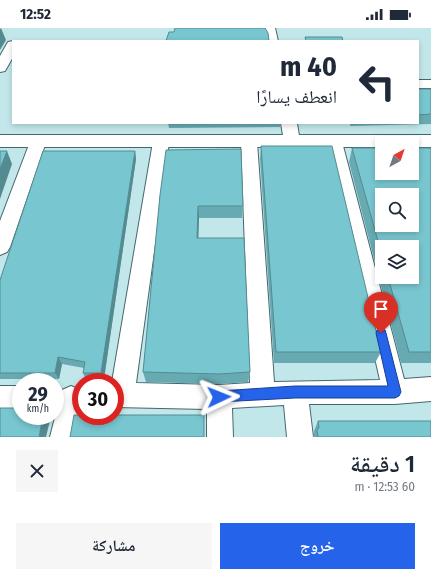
<!DOCTYPE html>
<html lang="ar">
<meta charset="utf-8">
<style>
body{margin:0;font-family:"Fira Sans Condensed","Noto Naskh Arabic",sans-serif;background:#f6f6f7;color:#1f2937;direction:rtl;height:100vh;display:flex;flex-direction:column;font-size:15px;white-space:nowrap}
*{box-sizing:border-box;margin:0}
p{font-size:13px;color:#747a83}
.icon{flex:none;width:22px;height:22px;fill:none;stroke:currentColor;stroke-width:2;stroke-linecap:round;stroke-linejoin:round}
.map{position:relative;height:409px;overflow:hidden;direction:ltr}
.side{display:flex;flex-direction:column;background:#fff;flex:1}
.side>*{flex:none}
.banner{position:absolute;left:12px;top:12px;width:407px;height:84px;border-radius:0px;box-shadow:0 2px 6px #0003;direction:rtl;background:#fff;color:#1f2937;overflow:hidden}
.needle{width:26px;rotate:40deg}
.tools{position:absolute;left:375px;top:108px;display:grid;gap:8px}
.tools a{display:grid;place-items:center;width:44px;height:44px;border-radius:0px;background:#fff;box-shadow:0 2px 6px #0003;font-size:20px}
.speed{position:absolute;left:12px;top:345px;display:flex;gap:8px;font-size:20px;font-weight:700;text-align:center}
.speed>*{display:grid;place-content:center;width:52px;height:52px;border-radius:50%;background:#fff;box-shadow:0 2px 6px #0003;line-height:1}
.speed small{font-size:10px;font-weight:400}
.speed .limit{border:6px solid #d22;background:#fff;color:#111}
.pin{position:absolute;display:grid;place-items:center;width:34px;height:34px;color:#fff;margin:-41px -17px;border-radius:50% 50% 50% 0;rotate:-45deg;box-shadow:0 0 4px #0007}
.pin .icon{rotate:45deg}
.me{position:absolute;width:44px;margin:-22px;rotate:88deg;stroke-linejoin:round;filter:drop-shadow(0 0 3px #0008)}
.turn{display:flex;align-items:center;gap:14px;height:84px;padding:0 16px;font-size:18px}
.turn .icon{width:52px;height:52px;stroke-width:2.5}
.turn b{display:block;font-size:28px;line-height:34px}
.round{display:grid;place-items:center;flex:none;width:42px;height:42px;border-radius:0px;background:#f6f6f7}
.headline{display:flex;align-items:center;justify-content:space-between;height:68px;padding:0 16px}
h1{font-size:24px;font-weight:600;line-height:30px}
.action{display:flex;gap:8px;margin-top:auto;padding:8px 16px}
.action a{flex:1;height:46px;border-radius:0px;background:#2563eb;color:#fff;font-size:16px;font-weight:600;line-height:46px;text-align:center}
.action a+a{background:#f6f6f7;color:#1f2937}
.status{display:flex;justify-content:space-between;align-items:center;height:28px;padding:0 20px;background:#fff;direction:ltr}
.status svg{height:11px;fill:currentColor}
.map>svg:first-child{display:block}
.lines{fill:none;stroke-linecap:round;stroke-linejoin:round}
.street-casing{stroke:#46676b;stroke-width:2}
.secondary-casing{stroke:#46676b;stroke-width:2}
.street{fill:#fff;fill-rule:evenodd}
.secondary{fill:#fff;fill-rule:evenodd}
.wall{fill:#67aab2;fill-rule:evenodd}
.shaded-wall{fill:#548b91}
.building{fill:#78c6cf;stroke:#548b91;fill-rule:evenodd}
.route{fill:#2563eb;stroke:#184099}
</style>
<div class="status"><b>12:52</b><svg viewBox="0 0 49 12"><path d="M0 12V9h3v3zM5 12V6h3v6zM10 12V3h3v9zM15 12V0h3v12zM26 1h20v11H26zM47 4h2v5h-2z"/></svg></div>
<div class="map">
<svg width="431" height="409" viewBox="0 0 431 409">
<rect width="100%" height="100%" fill="#c2e7eb"/>
<g class="lines">
<g class="street-casing">
<path id="street" d="M263,0H275L278,13H266Z
M13,13V29L5,43L0,44V28L8,14Z
M418,52H431V60H418Z
M281,95H297L300,114L298,118L292,119L286,118L284,114Z
M38,109L44,110L46,114L10,219L7,224L0,227V193L30,114L32,110Z
M161,109L167,110L169,114L136,355L219,357L250,355L241,114L243,110L249,109L255,110L257,114L274,354L380,352L326,114L328,110L334,109L340,110L342,114L404,351L431,349V373L395,376H309L313,409H287L284,377L232,380L233,409H207V381L115,379V354H112L153,114L155,110Z
M0,358H21V382H0Z
M71,358L80,362C85,375 78,395 76,409H50L62,362Z"/>
</g>
<g class="secondary-casing">
<path id="secondary" d="M0,107H431V119H412V115H382V119H0Z"/>
</g>
<use href="#street" class="street"/>
<use href="#secondary" class="secondary"/>
</g>
<path class="wall" d="M418,61H431V96L350,98V96H322V95H418Z
M168,95H281L280,99L169,100Z
M261,118L381,324L375,335H274L260,131Z
M352,120H431V335H401L349,134ZM382,219L412,249H382Z
M135,123L136,131L104,351H86L83,345L84,340L62,336L59,351H0V252Z
M160,167L243,178L242,190H199L198,210L250,344L248,354L219,356L146,354L143,344Z
M318,393L431,409H313L314,407V403Z"/>
<path class="shaded-wall" d="M1,0L6,12L0,22V1Z
M7,123L12,136L0,171V141Z
M135,123L136,131L104,351L101,345Z
M198,178L199,190L198,222L197,210Z
M58,329L62,336L59,351L55,345Z
M43,388H51L46,409H39Z"/>
<path class="building" d="M175,0H265L268,5L269,13H166L169,4H174Z
M305,9H342L343,13H306Z
M418,61H431V86L418,87Z
M261,118H332L381,324H276Z
M352,120H382V145H412V120H431V324H409L388,249H412V219H382V227ZM382,167H412V197H382Z
M241,121L243,178H198L197,210H244L250,344L219,346L143,344L160,167L166,122Z
M0,123H7L0,141Z
M43,123H135L101,345H83L85,334L58,329L55,345H0V252Z
M0,380H21V388H43L39,409H0Z
M74,387H81V388H115V387H204V409H70Z
M318,393H431V409H318L317,402L319,400Z"/>
<path class="route" d="M381,301L385,302L386,305L401,364L399,368L395,370H295L219,374L215,373L214,369L215,365L219,363L295,358H388L376,305L377,302Z"/>
</svg>
<div class="tools">
<a><svg class="needle" viewBox="-14 -14 28 28"><path d="M0-13l5 13h-10z" fill="#e53935"/><path d="M0 13l5-13h-10z" fill="#747a83"/></svg></a>
<a><svg class="icon" aria-label="search" viewBox="0 0 24 24"><circle cx="10" cy="10" r="6"/><path d="M15 15l6 6"/></svg></a>
<a><svg class="icon" aria-label="layers" viewBox="0 0 24 24"><path d="M12 4l9 5-9 5-9-5zM3 14l9 5 9-5"/></svg></a>
</div>
<div class="speed"><div>29<small>km/h</small></div><div class="limit">30</div></div>
<div class="pin" style="left:381px;top:305px;background:#d93025"><svg class="icon" aria-label="arrive" viewBox="0 0 24 24"><path d="M6 21V4h12l-3 4 3 4H6"/></svg></div>
<svg class="me" style="left:219px;top:369px" viewBox="-20 -20 40 40"><path d="M0-17L14 15 0 8-14 15z" fill="#2563eb" stroke="#fff" stroke-width="4"/></svg>
<div class="banner">
<div class="turn"><svg class="icon" aria-label="left" viewBox="0 0 24 24"><path d="M17 20v-9H6M10 6l-5 5 5 5"/></svg><div><b>40 m</b>انعطف يسارًا</div></div>
</div>
</div>
<section class="side">
<div class="headline"><div><h1>1 دقيقة</h1><p>60 m · 12:53</p></div><a class="round"><svg class="icon" aria-label="close" viewBox="0 0 24 24"><path d="M6 6l12 12M18 6L6 18"/></svg></a></div>
<div class="action"><a>خروج</a><a>مشاركة</a></div>
</section>
